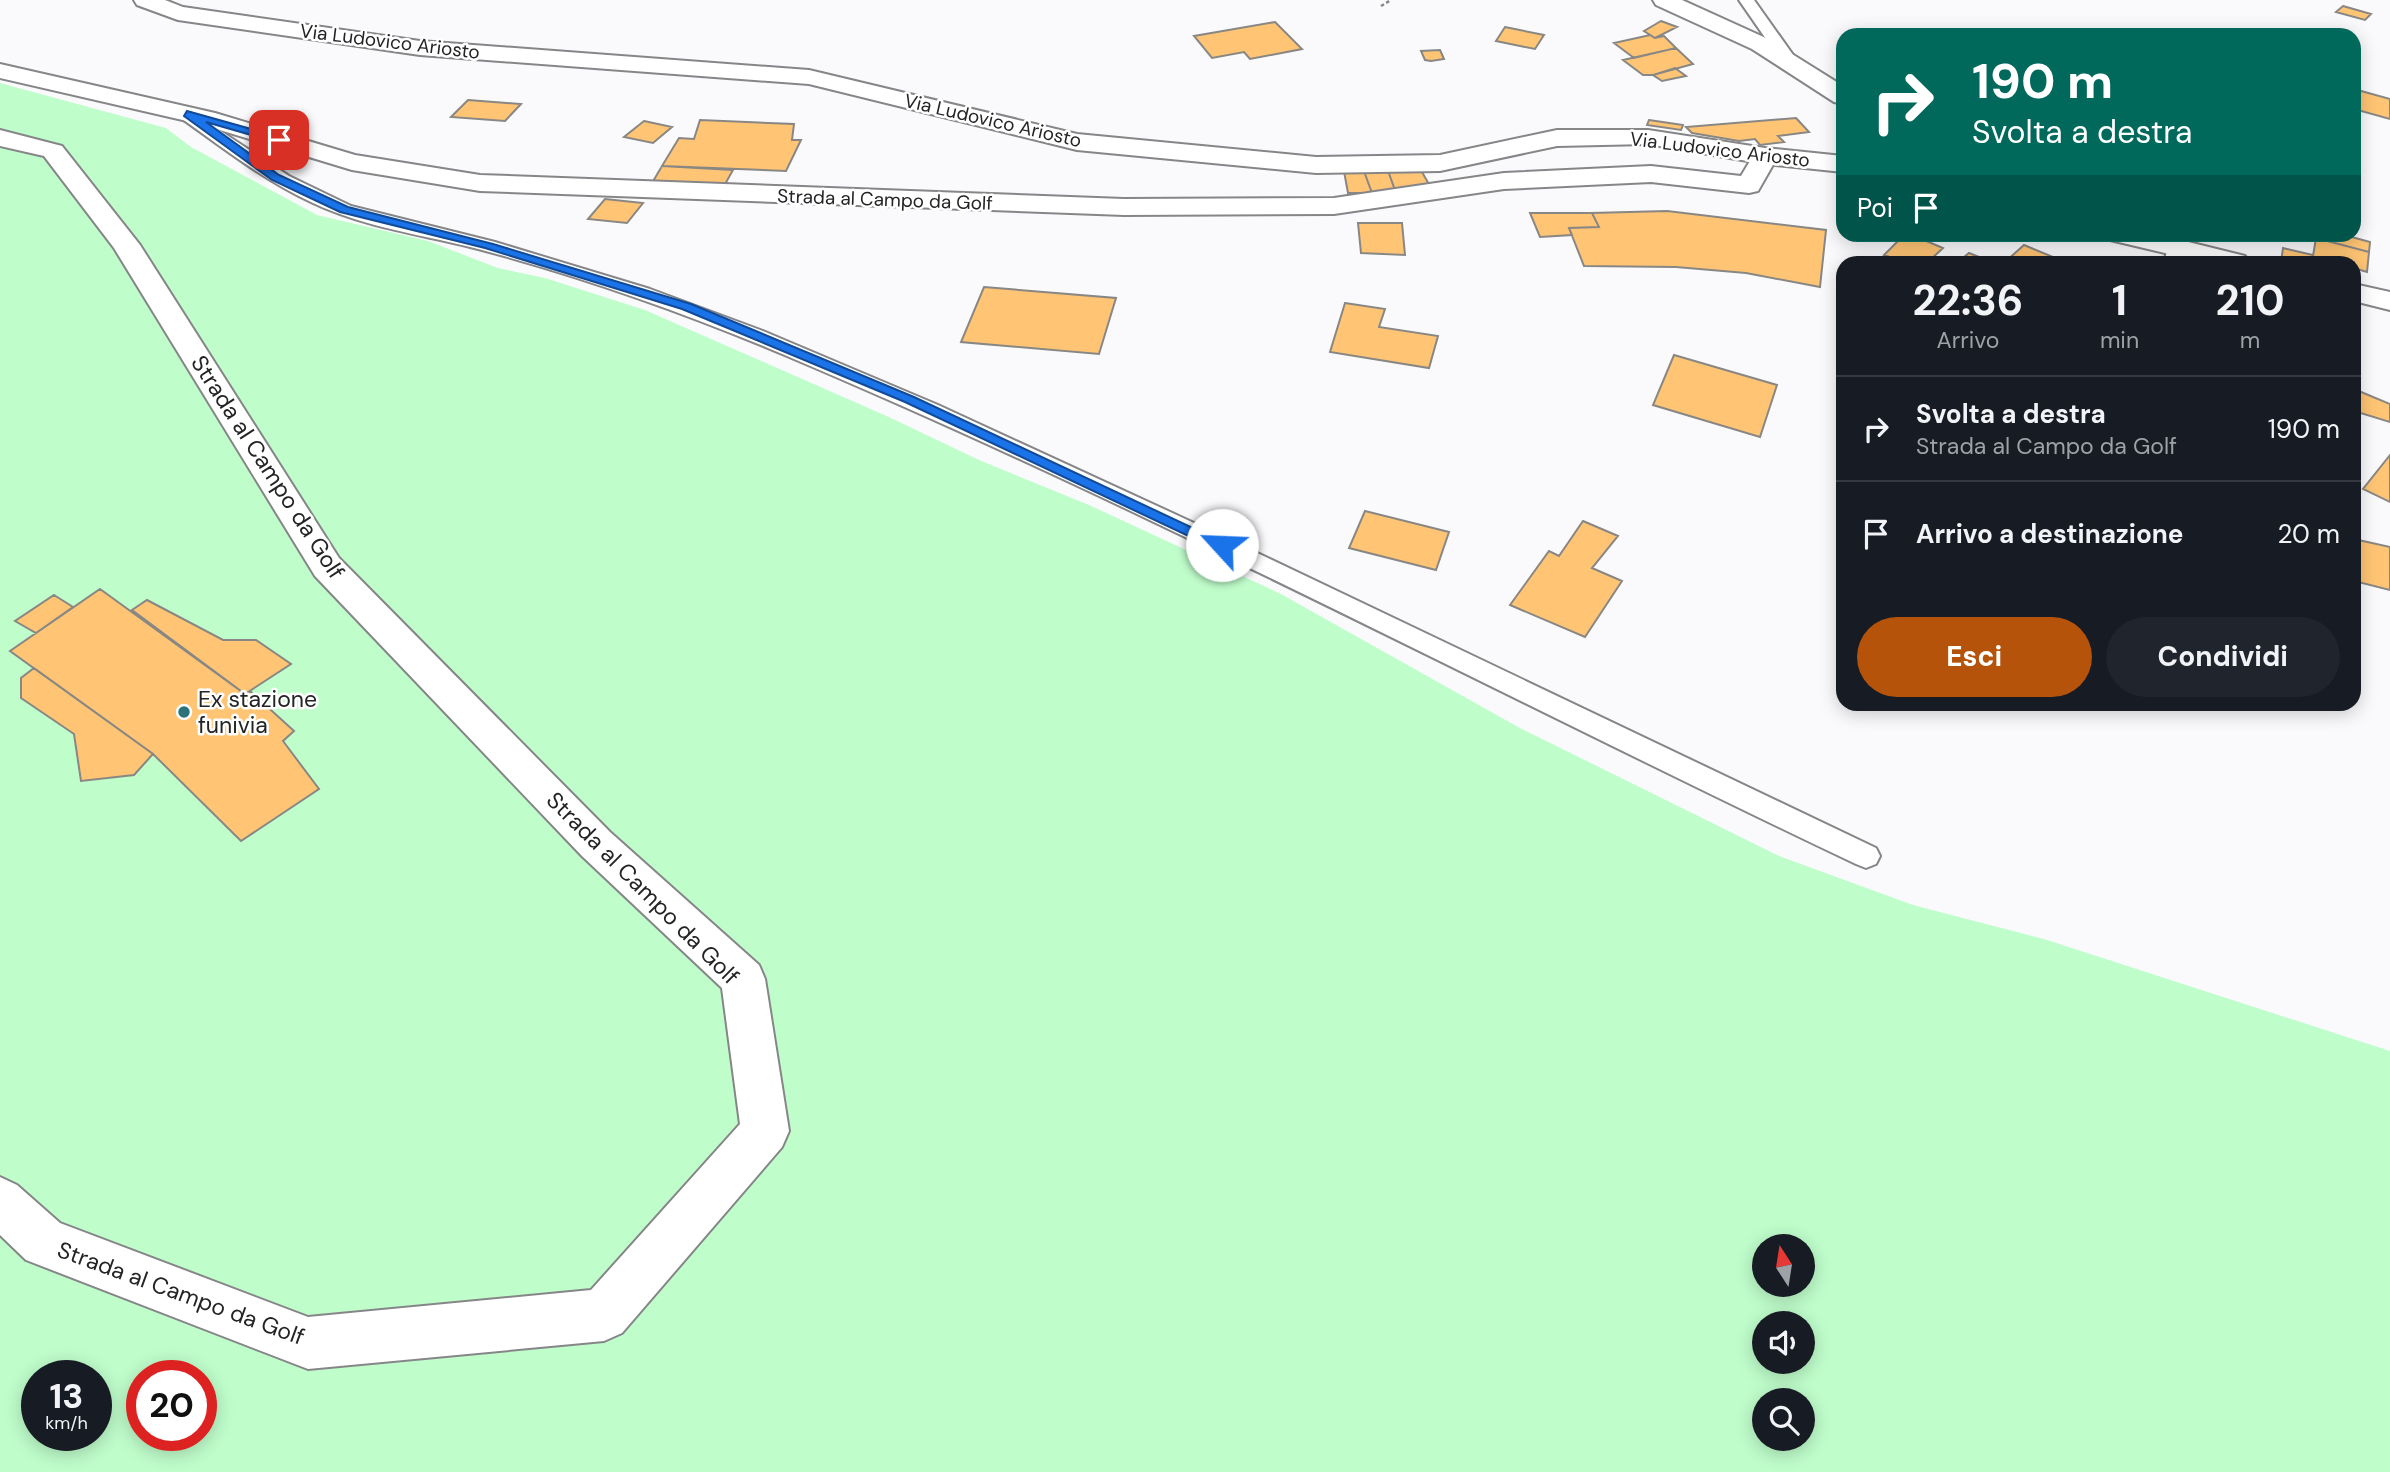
<!DOCTYPE html>
<html lang="it">
<style>
body{margin:0;font-family:"DM Sans",sans-serif;background:#20242c;color:#f1f3f6;height:100vh;display:flex;flex-direction:column;font-size:26px;white-space:nowrap}
*{box-sizing:border-box;margin:0}
p{font-size:23px;color:#9ea1a6}
.icon{flex:none;width:38px;height:38px;fill:none;stroke:currentColor;stroke-width:2;stroke-linecap:round;stroke-linejoin:round}
.map{position:relative;flex:1;overflow:hidden}
.panel{position:absolute;left:1836px;top:256px;width:525px;height:455px;display:flex;flex-direction:column;background:#171b24;border-radius:21px;box-shadow:0 4px 18px #0003}
.panel>*{flex:none}
.banner{position:absolute;left:1836px;top:28px;width:525px;height:214px;border-radius:21px;box-shadow:0 4px 18px #0003;background:#00695c;color:#fff;overflow:hidden}
.needle{width:46px;rotate:348deg}
.tools{position:absolute;left:1752px;top:1234px;display:grid;gap:14px}
.tools a{display:grid;place-items:center;width:63px;height:63px;border-radius:50%;background:#171b24;box-shadow:0 4px 18px #0003;font-size:35px}
.speed{position:absolute;left:21px;top:1360px;display:flex;gap:14px;font-size:35px;font-weight:700;text-align:center}
.speed>*{display:grid;place-content:center;width:91px;height:91px;border-radius:50%;background:#171b24;box-shadow:0 4px 18px #0003;line-height:1}
.speed small{font-size:18px;font-weight:400}
.speed .limit{border:10px solid #d22;background:#fff;color:#111}
.pin{position:absolute;display:grid;place-items:center;width:60px;height:60px;color:#fff;margin:-30px;border-radius:14px;box-shadow:0 4px 10px #0006}
.me{position:absolute;width:77px;margin:-38px;rotate:295deg;stroke-linejoin:round;filter:drop-shadow(0 0 5px #0008)}
.turn{display:flex;align-items:center;gap:24px;height:147px;padding:0 21px;font-size:32px}
.turn .icon{width:91px;height:91px;stroke-width:2.5}
.turn b{display:block;font-size:49px;line-height:60px}
.then{display:flex;align-items:center;height:66px;padding:0 21px;background:#0003;gap:14px;font-size:26px}
.eta{display:flex;justify-content:space-evenly;align-items:center;height:119px;text-align:center}
.eta b{font-size:42px;font-weight:700;line-height:49px}
.action{display:flex;gap:14px;margin-top:auto;padding:14px 21px}
.action a{flex:1;height:80px;border-radius:42px;background:#b45309;color:#fff;font-size:28px;font-weight:700;line-height:80px;text-align:center}
.action a+a{background:#20242c;color:#f1f3f6}
ul{padding:0;list-style:none}
li{display:flex;align-items:center;gap:21px;height:105px;padding:0 21px;border-top:2px solid #363941}
li div{flex:1}
li b{display:block;font-size:26px}
li em{font-style:normal}
.map>svg:first-child{display:block}
.green{fill:#bffdcb;fill-rule:evenodd}
.building{fill:#ffc574;stroke:#898784;stroke-width:2}
.lines{fill:none;stroke-linecap:round;stroke-linejoin:round}
.lane-casing{stroke:#868689;stroke-width:4}
.street-casing{stroke:#868689;stroke-width:4}
.secondary-casing{stroke:#868689;stroke-width:4}
.path{stroke:#868688;stroke-width:2.5;stroke-dasharray:3.5 2.5;stroke-linecap:butt}
.lane{fill:#fff;fill-rule:evenodd}
.street{fill:#fff;fill-rule:evenodd}
.secondary{fill:#fff;fill-rule:evenodd}
.route{fill:#1a73e8;stroke:#114b97;stroke-width:2}
.poi-dot{fill:#2a737b;stroke:#fff;stroke-width:2.5}
.labels{text-anchor:middle;stroke-width:5;stroke-linejoin:round;paint-order:stroke}
.far-street-label{font-size:19px;fill:#242325;stroke:#fff}
.street-label{font-size:23px;fill:#242325;stroke:#fff}
.poi-label{font-size:23px;fill:#242325;stroke:#fff;text-anchor:start}
</style>
<div class="map">
<svg width="2390" height="1472" viewBox="0 0 2390 1472">
<rect width="100%" height="100%" fill="#fafafd"/>
<path class="green" d="M0,83L166,128L191,147L317,215L428,241L498,268L545,278L645,310L891,418L979,460L1089,505L1281,594L1518,727L1779,856L1913,905L2044,939L2390,1051V1472H0ZM1764,1246H1802V1284H1764ZM1764,1323H1802V1362H1764ZM37,1376H96V1435H37ZM142,1376H201V1435H142ZM1764,1400H1802V1438H1764Z"/>
<path class="building" d="M2343,6L2371,14L2365,20L2336,12Z
M1661,21L1677,27L1655,38L1644,31Z
M1275,22L1302,49L1250,59L1244,52L1212,58L1194,36Z
M1505,27L1544,35L1535,49L1496,41Z
M1650,35L1655,38L1664,36L1676,48L1634,58L1614,43Z
M1676,48L1693,64L1653,75H1643L1623,60Z
M1440,50L1444,59L1431,61L1425,60L1421,51Z
M1675,68L1686,76L1662,81L1653,75Z
M2354,89L2390,99V119L2354,109Z
M468,100L521,104L505,121L451,117Z
M1796,118L1809,132L1778,136L1784,142L1760,145L1755,139L1739,141L1692,133L1686,127Z
M700,120L794,124L792,140H801L786,171L662,166L679,138L694,139Z
M1649,120L1683,125L1681,130L1647,125Z
M644,121L672,127L653,143L624,137Z
M1386,165H1418L1430,186L1396,193Z
M1386,165L1396,193H1372L1362,166Z
M662,166L733,170L724,186L652,183Z
M1343,166H1362L1372,193H1348Z
M605,199L643,203L627,223L588,219Z
M1667,211L1826,230L1820,287L1746,273L1676,267L1584,266L1569,228L1599,227L1592,213Z
M1530,213H1592L1599,227L1569,228L1572,235L1540,237Z
M1358,223H1402L1405,255L1361,253Z
M1905,234H1910L1943,248L1928,262H1904L1884,255Z
M2316,234H2341L2370,242L2369,252L2316,238Z
M2316,238L2369,252L2367,272L2357,269L2354,276V262H2312Z
M2024,245L2065,262H2005Z
M2283,248L2313,255L2312,262H2281Z
M1969,253L1992,262H1958Z
M984,287L1116,298L1099,354L961,342Z
M1345,303L1385,309L1379,327L1438,336L1429,368L1330,352Z
M1674,355L1777,385L1760,437L1653,405Z
M2354,389L2390,404V422L2354,411Z
M2390,455V502L2363,489Z
M1365,511L1449,532L1436,570L1349,548Z
M1583,521L1618,536L1592,568L1622,581L1585,637L1510,605L1549,551L1559,556Z
M2354,539L2390,547V590L2354,581Z
M100,589L245,694L250,691L294,731L283,741L319,789L241,841L153,754L10,651Z
M54,595L73,607L36,633L15,621Z
M147,600L223,640H256L291,664L245,694L132,610Z
M34,668L153,754L134,775L81,781L74,734L21,698V678Z"/>
<g class="lines">
<g class="lane-casing">
<path id="lane" d="M1739,0H1754L1798,62L1796,65H1784Z
M187,109L289,176L351,206L495,242L650,289L763,331L938,405L1207,529L1876,848L1880,856L1876,864L1866,868L1856,864C1500,695 1151,510 787,356C688,314 586,278 482,250C425,235 366,228 313,203C265,181 223,148 181,118V110Z
M2177,242L2186,248L2182,262H2164L2168,248Z"/>
</g>
<g class="street-casing">
<path id="street" d="M0,64L215,113L355,155L480,175L1124,199L1334,198L1504,173L1651,166L1741,176L1756,151H1774L1778,156L1758,191L1749,193L1651,182L1504,189L1334,214L1124,215L480,191L352,170L200,124L0,78Z
M0,130L62,146L140,245L339,558L610,832L759,965L765,979L789,1131L782,1147L622,1333L604,1341L308,1369L26,1260L0,1235V1177L17,1185L60,1223L308,1317L591,1290L740,1124L722,988L582,856L315,576L114,248L44,156L0,146Z"/>
</g>
<g class="secondary-casing">
<path id="secondary" d="M134,0H165L183,7L420,41L809,70L1077,134L1316,157L1440,155L1557,130H1648L1765,148L1843,156V172L1765,164L1648,144L1557,146L1440,171L1316,173L1077,150L809,84L420,55L178,20L137,5Z
M1653,0H1682L1768,39L1843,86V104L1834,102L1752,49L1656,5Z
M2107,234H2156L2245,256L2249,262H2203L2110,240Z
M2354,284L2390,292V310L2354,301Z"/>
</g>
<path class="path" d="M1381,6L1391,0"/>
<use href="#lane" class="lane"/>
<use href="#street" class="street"/>
<use href="#secondary" class="secondary"/>
</g>
<path class="route" d="M187,111L283,138V143H279L206,122L279,175L348,207L493,244L691,304L914,397L1229,545L1227,549H1216L905,402L682,309L485,248L340,212L272,180L184,116Z"/>
<circle class="poi-dot" cx="184" cy="712" r="7"/>
<g class="labels">
<g class="far-street-label">
<text transform="translate(390 41) rotate(7)" y="7">Via Ludovico Ariosto</text>
<text transform="translate(993 120) rotate(13)" y="7">Via Ludovico Ariosto</text>
<text transform="translate(1720 149) rotate(7)" y="7">Via Ludovico Ariosto</text>
<text transform="translate(885 199) rotate(2)" y="7">Strada al Campo da Golf</text>
</g>
<g class="street-label">
<text transform="translate(268 467) rotate(57)" y="8">Strada al Campo da Golf</text>
<text transform="translate(643 888) rotate(45)" y="8">Strada al Campo da Golf</text>
<text transform="translate(181 1293) rotate(20)" y="8">Strada al Campo da Golf</text>
</g>
<g class="poi-label">
<text x="198" y="707">Ex stazione<tspan x="198" dy="26">funivia</tspan></text>
</g>
</g>
</svg>
<div class="tools">
<a><svg class="needle" viewBox="-14 -14 28 28"><path d="M0-13l5 13h-10z" fill="#e53935"/><path d="M0 13l5-13h-10z" fill="#9ea1a6"/></svg></a>
<a><svg class="icon" aria-label="sound" viewBox="0 0 24 24"><path d="M4 9h4l5-4v14l-5-4H4zM17 9q2 3 0 6"/></svg></a>
<a><svg class="icon" aria-label="search" viewBox="0 0 24 24"><circle cx="10" cy="10" r="6"/><path d="M15 15l6 6"/></svg></a>
</div>
<div class="speed"><div>13<small>km/h</small></div><div class="limit">20</div></div>
<div class="pin" style="left:279px;top:140px;background:#d93025"><svg class="icon" aria-label="arrive" viewBox="0 0 24 24"><path d="M6 21V4h12l-3 4 3 4H6"/></svg></div>
<svg class="me" style="left:1222px;top:545px" viewBox="-20 -20 40 40"><circle r="19" fill="#fff"/><path d="M0-13L10 11 0 6-10 11z" fill="#1a73e8"/></svg>
<div class="banner">
<div class="turn"><svg class="icon" aria-label="right" viewBox="0 0 24 24"><path d="M7 20v-9h11M14 6l5 5-5 5"/></svg><div><b>190 m</b>Svolta a destra</div></div>
<div class="then">Poi<svg class="icon" aria-label="arrive" viewBox="0 0 24 24"><path d="M6 21V4h12l-3 4 3 4H6"/></svg></div>
</div>
<section class="panel">
<div class="eta">
<div><b>22:36</b><p>Arrivo</p></div>
<div><b>1</b><p>min</p></div>
<div><b>210</b><p>m</p></div>
</div>
<ul>
<li><svg class="icon" aria-label="right" viewBox="0 0 24 24"><path d="M7 20v-9h11M14 6l5 5-5 5"/></svg><div><b>Svolta a destra</b><p>Strada al Campo da Golf</p></div><em>190 m</em></li>
<li><svg class="icon" aria-label="arrive" viewBox="0 0 24 24"><path d="M6 21V4h12l-3 4 3 4H6"/></svg><div><b>Arrivo a destinazione</b></div><em>20 m</em></li>
</ul>
<div class="action"><a>Esci</a><a>Condividi</a></div>
</section>
</div>
